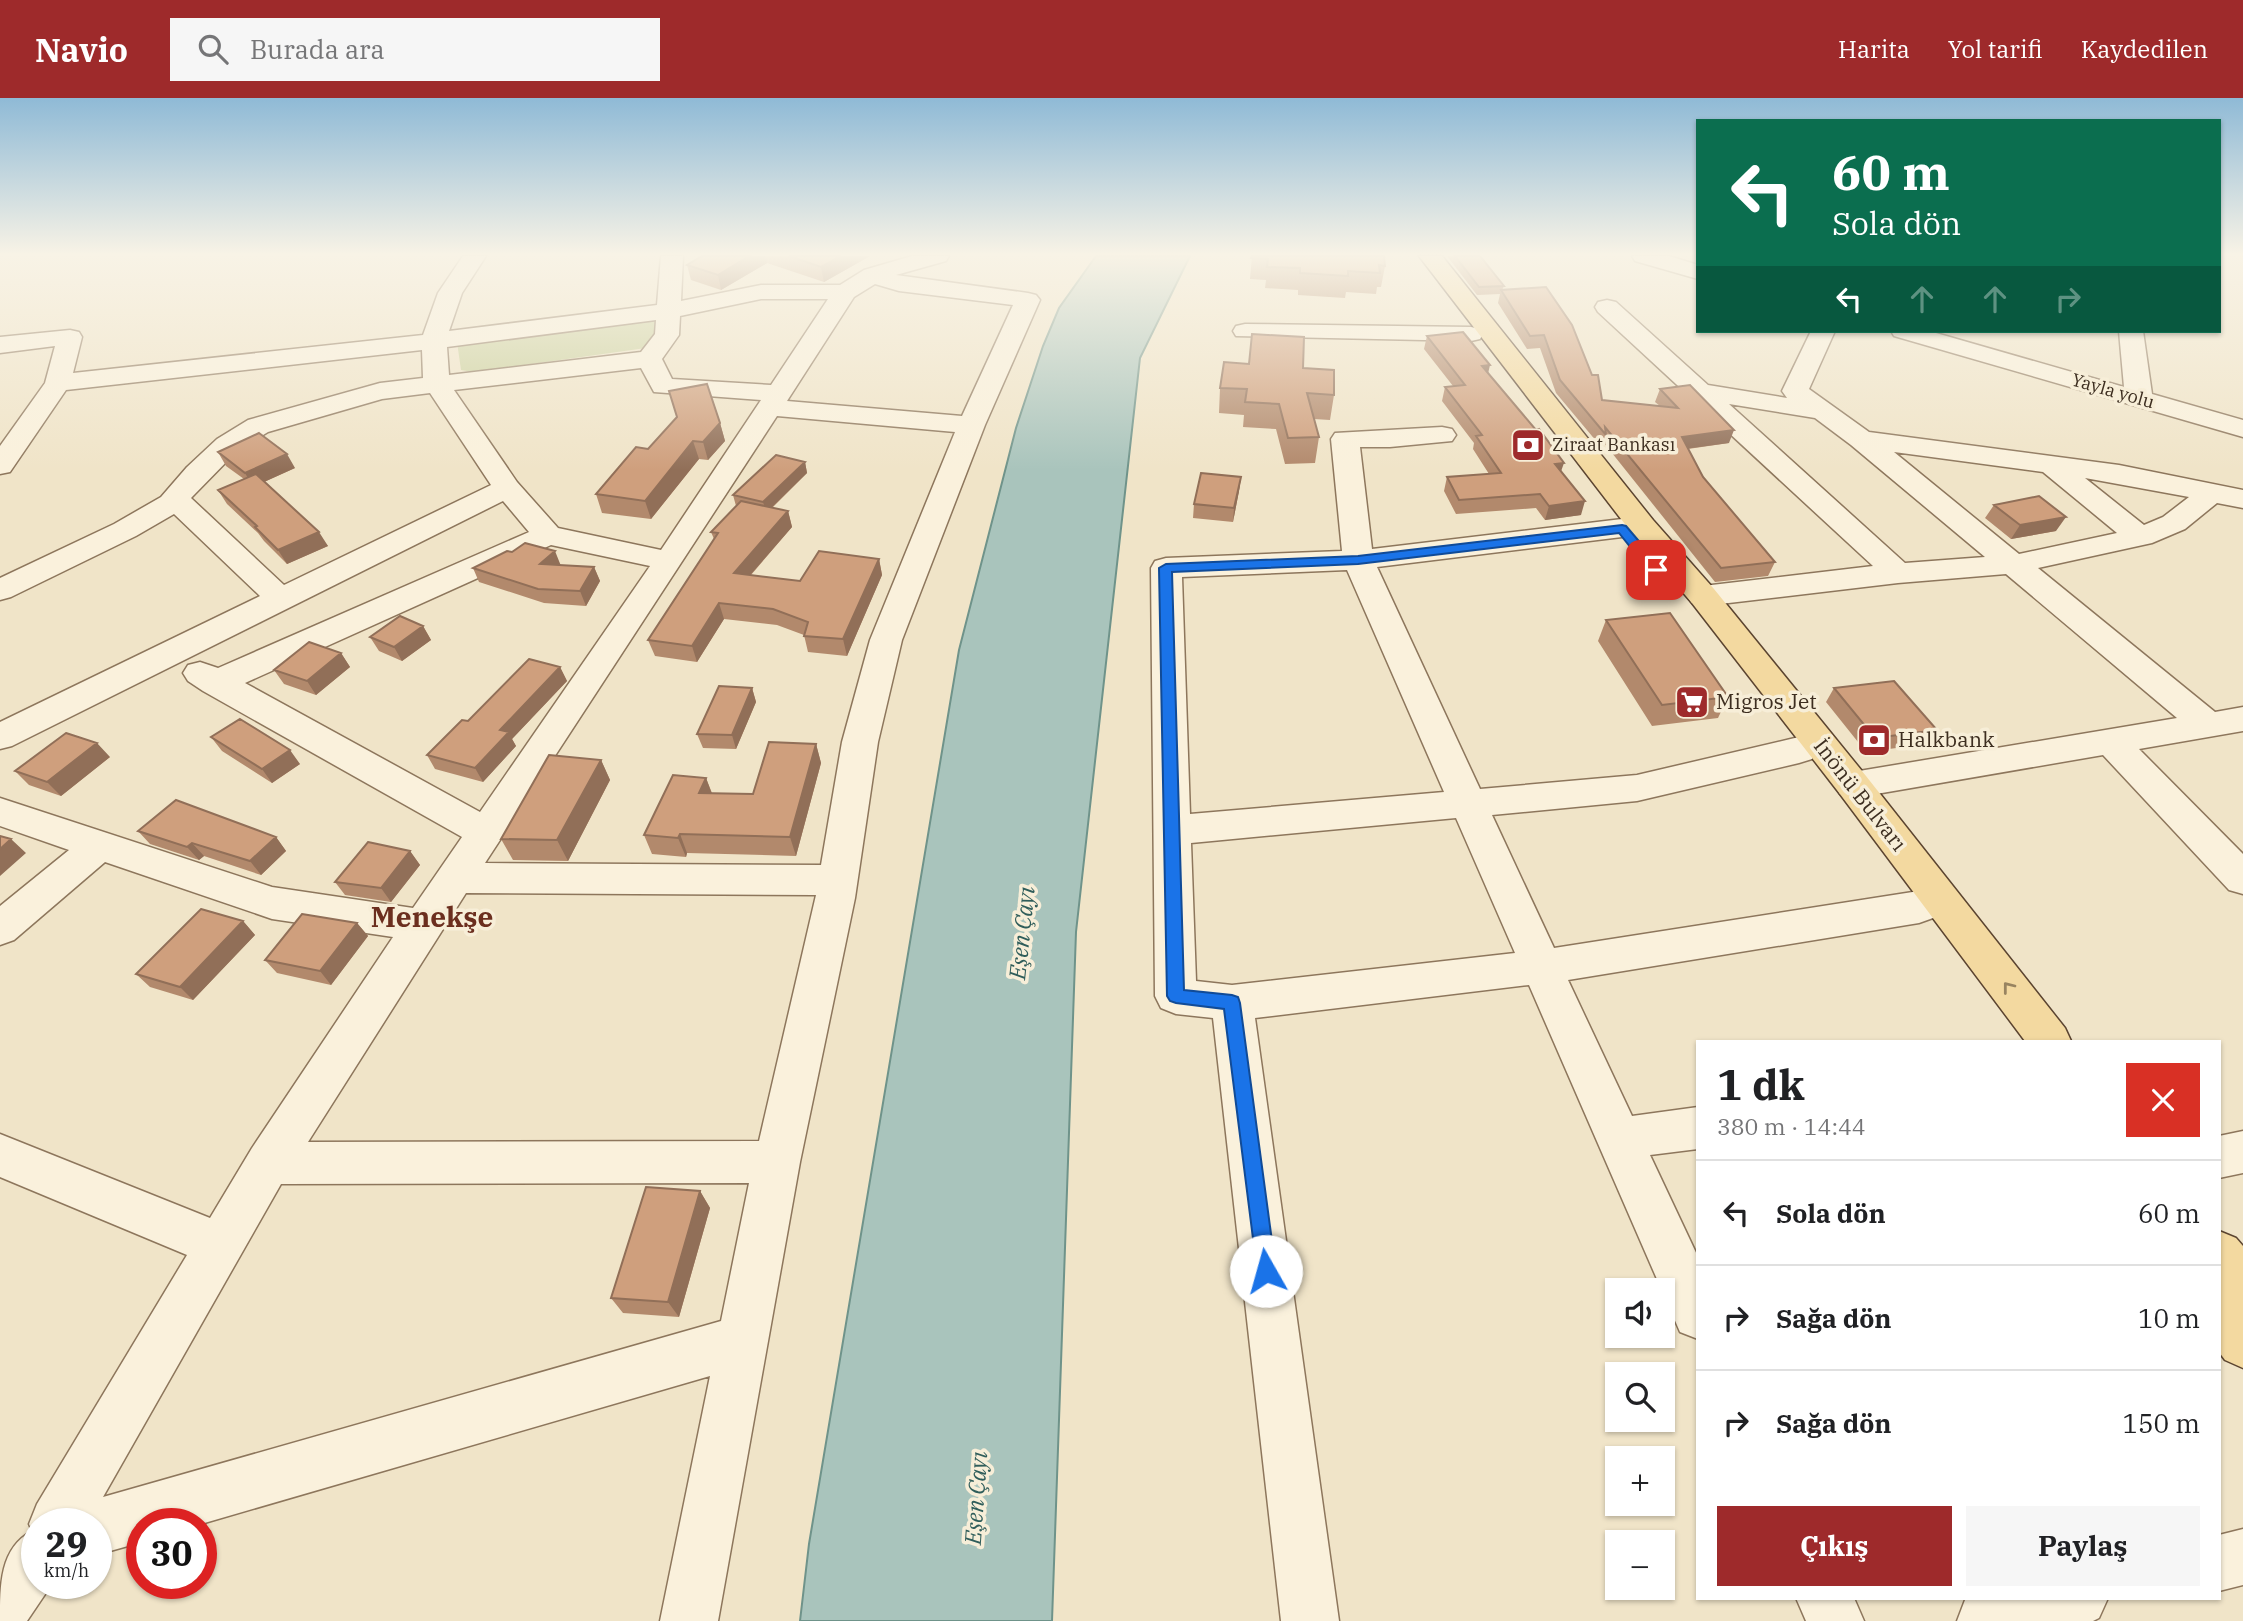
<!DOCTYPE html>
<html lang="tr">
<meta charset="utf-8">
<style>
body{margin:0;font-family:"IBM Plex Serif",serif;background:#f6f6f6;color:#202124;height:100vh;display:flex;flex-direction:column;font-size:26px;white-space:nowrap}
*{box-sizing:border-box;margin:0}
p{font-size:23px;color:#757577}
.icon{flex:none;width:38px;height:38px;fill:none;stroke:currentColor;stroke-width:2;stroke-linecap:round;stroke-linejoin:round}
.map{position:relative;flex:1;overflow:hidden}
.panel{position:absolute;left:1696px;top:942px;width:525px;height:560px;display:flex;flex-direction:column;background:#fff;border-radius:0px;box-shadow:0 2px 5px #0004}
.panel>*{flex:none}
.guide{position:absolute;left:1696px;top:21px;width:525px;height:214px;border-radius:0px;box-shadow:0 2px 5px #0004;background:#0b6e4f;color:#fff;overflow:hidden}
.fabs{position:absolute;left:1605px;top:1180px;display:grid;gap:14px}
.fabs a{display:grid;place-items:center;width:70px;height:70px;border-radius:0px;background:#fff;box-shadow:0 2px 5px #0004;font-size:35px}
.speed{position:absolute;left:21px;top:1410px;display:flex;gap:14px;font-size:35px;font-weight:700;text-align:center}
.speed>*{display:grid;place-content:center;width:91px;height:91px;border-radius:50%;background:#fff;box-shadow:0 2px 5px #0004;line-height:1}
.speed small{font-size:18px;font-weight:400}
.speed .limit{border:10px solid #d22;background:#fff;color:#111}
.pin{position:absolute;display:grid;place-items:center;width:60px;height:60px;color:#fff;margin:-30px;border-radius:14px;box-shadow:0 4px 10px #0006}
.me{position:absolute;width:77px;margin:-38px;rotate:353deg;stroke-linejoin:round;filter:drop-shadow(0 0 5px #0008)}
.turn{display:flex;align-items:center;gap:24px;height:147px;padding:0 21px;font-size:32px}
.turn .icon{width:91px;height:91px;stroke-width:2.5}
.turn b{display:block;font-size:49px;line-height:60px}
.lanes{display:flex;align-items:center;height:66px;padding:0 21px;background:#0003;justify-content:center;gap:35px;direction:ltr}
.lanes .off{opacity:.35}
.round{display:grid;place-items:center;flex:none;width:74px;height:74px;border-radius:0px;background:#f6f6f6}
.head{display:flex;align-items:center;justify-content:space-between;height:119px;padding:0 21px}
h1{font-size:42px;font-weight:800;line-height:52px}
.button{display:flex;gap:14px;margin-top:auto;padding:14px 21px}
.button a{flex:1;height:80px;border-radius:0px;background:#9e2a2b;color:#fff;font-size:28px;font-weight:800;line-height:80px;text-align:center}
.button a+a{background:#f6f6f6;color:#202124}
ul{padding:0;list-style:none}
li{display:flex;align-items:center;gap:21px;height:105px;padding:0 21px;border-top:2px solid #e0e0e0}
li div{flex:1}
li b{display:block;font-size:26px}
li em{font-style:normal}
header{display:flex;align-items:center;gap:42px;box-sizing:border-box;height:98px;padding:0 35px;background:#9e2a2b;color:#fff}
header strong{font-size:33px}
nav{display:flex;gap:38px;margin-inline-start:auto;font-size:24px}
.search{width:490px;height:63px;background:#f6f6f6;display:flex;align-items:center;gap:18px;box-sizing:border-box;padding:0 24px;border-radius:0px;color:#757577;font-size:26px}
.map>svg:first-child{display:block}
.green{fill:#c9cf9b}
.water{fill:#a9c4bc;stroke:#6f938a;stroke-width:2}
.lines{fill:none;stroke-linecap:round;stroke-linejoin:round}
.minor-casing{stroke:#8d765c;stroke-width:3}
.major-casing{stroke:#5b4430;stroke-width:3}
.minor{fill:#faf1dc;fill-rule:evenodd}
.major{fill:#f3d9a0;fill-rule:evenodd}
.wall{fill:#b2896c}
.shaded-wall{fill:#916f58}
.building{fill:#cf9f7d;stroke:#916f58;stroke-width:2}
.oneway{stroke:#988460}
.route{fill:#1a73e8;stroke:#114b97;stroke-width:2}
.labels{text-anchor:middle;stroke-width:7;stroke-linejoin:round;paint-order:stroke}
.far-street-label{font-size:18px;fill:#3d2e20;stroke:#f7eed8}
.far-poi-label{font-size:18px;fill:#3d2e20;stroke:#f7eed8;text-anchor:start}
.poi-label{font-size:21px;fill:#3d2e20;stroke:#f7eed8;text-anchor:start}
.street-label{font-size:21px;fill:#3d2e20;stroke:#f7eed8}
.water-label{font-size:23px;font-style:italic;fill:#2f5d5a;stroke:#f7eed8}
.district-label{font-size:28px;font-weight:bold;fill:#6b2e1e;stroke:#f7eed8}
</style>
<header>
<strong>Navio</strong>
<div class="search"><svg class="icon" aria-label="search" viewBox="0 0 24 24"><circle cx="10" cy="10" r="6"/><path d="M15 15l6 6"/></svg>Burada ara</div>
<nav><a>Harita</a><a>Yol tarifi</a><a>Kaydedilen</a></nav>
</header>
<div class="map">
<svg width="2243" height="1523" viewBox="0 0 2243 1523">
<rect width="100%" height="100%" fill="#f0e4c8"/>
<path class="green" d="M655,221L654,244L646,250L473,274L461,272L457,244Z"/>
<path class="water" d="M1096,158H1190L1140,260L1076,834L1052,1523H800L809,1446L959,552L1016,330L1043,248L1059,210Z"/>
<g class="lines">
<g class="minor-casing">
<path id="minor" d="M463,158H486L462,195L449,233L657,207L661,158H683L681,203L761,187H840L864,172L912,158H949L946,163L896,177L1028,195L1036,197L1040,202L985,327L902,542L878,644L855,800L800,1064L718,1523H660L710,1278L201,1426H142V1444L96,1457V1426H37V1486H52L27,1523H0C0,1486 0,1450 32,1433L29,1426L37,1406L187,1157L0,1079V1036L210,1120L252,1050L393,839L272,821L105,764L14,842L0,847V808L69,752L0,728V700L272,789L413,810L462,739L203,593L188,583L183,575L188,567L200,564L218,570L529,434L503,403L12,648L0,651V624L260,498L174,416L136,438L11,499L0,502V480L114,426L161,399L187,369L217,341L248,322L380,285L423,280L422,252L66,292L10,374L0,376V348L45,285L55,248L0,255V239L70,232L79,234L82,239L73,275L423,237L438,195ZM875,186L899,193L1013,207L962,318L787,303L854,199ZM761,201H828L771,287L672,281L662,261L679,237L680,218ZM656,222L655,236L641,254L449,277L447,249ZM641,270L654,294L761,302L661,452L558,430L517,384L454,292ZM430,295L491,387L284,487L191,400L237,353L268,334L382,301ZM777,318L955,334L870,542L842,644L821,767L485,765ZM551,447L650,468L480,714L245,585ZM466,795L816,797L759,1043L308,1044ZM749,1085L721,1223L103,1399L281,1086Z
M1632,158H1669L1698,167V181L1635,163Z
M1607,202L1616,204L1708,287L1787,300L1782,293L1811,233H1835L1809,291L1869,334L2119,367L2243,392V410L2217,405L2185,431L2152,445L2038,470L2215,614L2243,609V633L2139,651L2243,756V796L2229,792L2103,657L1853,700L1840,696L1835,687L1840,678L1853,674L2177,620L2006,476L1898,485L1703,508L1692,505L1687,498L1692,491L1703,488L1873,468L1598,214L1595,209L1598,204ZM1729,306L1815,320L1851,347L1985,459L1905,465ZM1894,354L2043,374L2117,435L2019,456ZM2085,380L2189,399L2163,419L2144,427Z
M1245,226L1471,229L1480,231L1483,236L1480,241L1471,243L1236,238L1233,233L1236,228Z
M1891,233H1929L2124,289L2119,233H2143L2152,296L2243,322V339L1894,238Z
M1442,329L1452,331L1456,337L1452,343L1390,349H1360L1372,451L1622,421L1633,424L1637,430L1633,436L1622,439L1377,469L1480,691L1637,677L1799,639L1812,643L1817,652L1812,661L1799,665L1637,703L1492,717L1554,850L1919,793L1933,798L1939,809L1933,820L1919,825L1568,882L1632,1018L1698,1009V1051L1650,1057L1698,1159V1241L1680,1234L1529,887L1255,920L1339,1523H1281L1213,920L1176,916L1161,910L1155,898L1151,470L1155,463L1166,460L1342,453L1331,341L1335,335ZM1347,472L1444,694L1190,716L1182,479ZM1456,720L1515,855L1232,887L1196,883L1191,745Z
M2243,1033V1075L2219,1080V1038Z
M2243,1431V1487L2219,1493V1437Z
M1796,1500H1854L1864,1523H1806Z
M1972,1500H2108L2099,1520L2093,1523H1957L1965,1502Z"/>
</g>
<g class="major-casing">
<path id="major" d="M1419,158H1442L1653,422L1714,491L1866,678L2065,930L2071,943H2025L1840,696L1692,505L1631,434Z
M2219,1133L2236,1140L2243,1148V1270L2225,1262L2219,1254Z"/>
</g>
<use href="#minor" class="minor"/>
<use href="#major" class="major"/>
</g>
<path class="wall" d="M702,158H870L824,184L767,165L721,192L691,182L687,167Z
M1252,158L1385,168L1381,189H1377L1376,196L1346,194L1345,200L1298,197V192L1265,190L1266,182L1250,181Z
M1447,158H1480L1504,188L1502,192L1602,302L1660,308L1655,304L1660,291L1729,345L1688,351L1703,379L1775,464L1768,478L1715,484L1604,345L1602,350L1556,295L1540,250L1527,251L1498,205L1500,196L1477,197Z
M1427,238L1488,275L1561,374L1581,417L1545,422L1536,410L1456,416L1444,393L1447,379L1489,376L1473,351L1474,345L1442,303L1445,289L1453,288L1424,251Z
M1303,270L1334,297L1330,322L1314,321L1319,339L1315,365L1285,366L1276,331L1243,329L1244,317L1219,315L1220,290Z
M720,325L725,343L708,362L699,361L651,421L602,415L596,396L648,351Z
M218,354L295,370L264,384L328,448L287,466L264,443L258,435L227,406L218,392L244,381L226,368Z
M805,364L807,375L772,410L788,413L792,429L751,477L800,483L879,461L882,477L847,558L808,554L804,537L777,527L724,521L697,564L655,558L648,542L714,441L711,434L736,408L733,397Z
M1241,379L1239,393L1233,424L1193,420L1194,406Z
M1994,407L2056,433L2011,441L1985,420Z
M561,467L594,469L600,483L586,508L544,505L479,484L473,470Z
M1606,522L1728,599L1718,620L1652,628L1598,543Z
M423,528L431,542L402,563L379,553L370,539Z
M341,555L350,569L316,597L284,586L274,572Z
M560,569L567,583L512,641L516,648L483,684L435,671L427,657L468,623Z
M752,590L756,604L736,651L703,650L697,636Z
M1834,590L1937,632L1927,646L1866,654L1826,604Z
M211,639L300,666L272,685L222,653Z
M816,646L821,665L796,758L687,755L686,759L652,756L644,737L706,680L712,695L753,696Z
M110,659L61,698L29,687L15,673Z
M601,662L610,682L568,763L513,762L501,741Z
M138,733L276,739L286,753L261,777L204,758L199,762L150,746Z
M410,753L420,767L391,804L345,797L335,784Z
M243,823L255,837L193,902L150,889L136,876Z
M357,825L368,838L331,887L277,875L265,862Z
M700,1093L710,1110L679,1219L623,1215L611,1200Z"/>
<path class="shaded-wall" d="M749,158H765L767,165L721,192L718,177Z
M841,158H870L824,184L821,169Z
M1490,267L1487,280L1482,268Z
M720,325L725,343L708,362L703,344Z
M1734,332L1729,345L1677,352L1682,339Z
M693,343L699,361L651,421L645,403Z
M287,356L295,370L253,389L245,375Z
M805,364L807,375L766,415L763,404Z
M1564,365L1559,379L1555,366Z
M1241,379L1239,393L1233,424L1234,410Z
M1585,403L1581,417L1545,422L1549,408Z
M788,413L792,429L738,491L734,475Z
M2066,419L2056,433L2011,441L2020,427Z
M319,434L328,448L287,466L278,452Z
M555,453L561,468L540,466Z
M879,461L882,477L847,558L843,541Z
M594,469L600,483L586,508L580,493Z
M719,505L724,521L697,564L692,548Z
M423,528L431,542L402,563L394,549Z
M341,555L350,569L316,597L307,583Z
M560,569L567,583L512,641L516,648L483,684L475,670L500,632Z
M752,590L756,604L736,651L732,637Z
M97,645L110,659L61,698L47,684Z
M816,646L821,665L796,758L790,739Z
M290,652L300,666L272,685L262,671Z
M601,662L610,682L568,763L557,742Z
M706,680L713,699L699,695Z
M680,736L687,755L686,759L678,740Z
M276,739L286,753L261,777L250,763Z
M11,741L26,755L0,778V751Z
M192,745L204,758L199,762L187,749Z
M410,753L420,767L391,804L381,790Z
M243,823L255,837L193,902L180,889Z
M357,825L368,838L331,887L320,873Z
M700,1093L710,1110L679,1219L668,1204Z"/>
<path class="building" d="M702,158H749L718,177L687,167Z
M789,158H841L821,169Z
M1252,158H1384L1385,168L1379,167L1380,175L1348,173V178L1300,175V170L1267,169L1268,161L1251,160Z
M1455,158H1480L1504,188L1479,189Z
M1546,189L1572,227L1592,277H1598L1602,302L1678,310L1660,291L1690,287L1734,332L1682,339L1703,379L1775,464L1721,470L1605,329L1606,337L1560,282L1544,237L1530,238L1501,192Z
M1463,234L1490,267L1482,268L1536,332L1539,331L1564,365L1555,366L1585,403L1549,408L1540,396L1459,402L1447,379L1501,375L1476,338L1482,337L1445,289L1465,287L1427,238Z
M1252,236L1304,239L1303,270L1334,272V297L1307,295L1319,339L1288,340L1279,306L1245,304L1247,291L1220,290L1224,264L1249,266Z
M707,286L720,325L703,344L693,343L645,403L596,396L636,349L648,351L677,319L669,293Z
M259,335L287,356L245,375L218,354Z
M776,357L805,364L763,404L733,397Z
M1201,375L1241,379L1234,410L1194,406Z
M256,376L319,434L278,452L255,429L257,428L218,392Z
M2039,398L2066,419L2020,427L1994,407Z
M741,403L788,413L734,475L800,483L819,453L879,461L843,541L804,538L808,524L773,511L719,505L692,548L648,542L718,435L711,434Z
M525,445L555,453L540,466L594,469L580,493L538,491L473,470L507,453L512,454Z
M1670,515L1728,599L1662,607L1606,522Z
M400,518L423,528L394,549L370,539Z
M309,544L341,555L307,583L274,572Z
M529,561L560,569L500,632L509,634L475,670L427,657L462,622L468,623Z
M1894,583L1937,632L1875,640L1834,590Z
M719,588L752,590L732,637L697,636Z
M240,621L290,652L262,671L211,639Z
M66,635L97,645L47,684L15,673Z
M769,644L816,646L790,739L680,736L678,740L644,737L673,677L706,680L699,695L753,696Z
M549,657L601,662L557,742L501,741Z
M176,702L276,739L250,763L192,745L187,749L138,733Z
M0,738L11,741L0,751Z
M368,744L410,753L381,790L335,784Z
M201,811L243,823L180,889L136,876Z
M302,816L357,825L320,873L265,862Z
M646,1089L700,1093L668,1204L611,1200Z"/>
<defs><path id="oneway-chevron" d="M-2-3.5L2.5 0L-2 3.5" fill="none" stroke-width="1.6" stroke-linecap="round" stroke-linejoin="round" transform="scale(1.75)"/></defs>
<use class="oneway" href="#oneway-chevron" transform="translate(2008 889) rotate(-128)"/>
<linearGradient id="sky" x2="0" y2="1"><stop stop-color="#8fbad6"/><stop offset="0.42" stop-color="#f8f3e6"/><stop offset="1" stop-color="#f8f3e6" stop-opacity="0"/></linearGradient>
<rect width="2243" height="372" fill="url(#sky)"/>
<path class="route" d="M1622,427L1626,428L1661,469V475H1651L1619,435L1358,466L1172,474L1184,892L1232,897L1238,899L1240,905L1276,1173L1273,1180L1266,1183L1258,1180L1224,911L1176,905L1170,903L1167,898L1159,470L1166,466L1358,458Z"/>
<defs>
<g id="bank-square" transform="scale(1.75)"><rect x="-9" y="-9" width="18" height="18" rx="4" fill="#9e2a2b" stroke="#f7eed8"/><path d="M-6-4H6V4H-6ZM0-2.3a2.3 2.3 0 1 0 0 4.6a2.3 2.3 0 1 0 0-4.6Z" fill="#fff"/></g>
<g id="supermarket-square" transform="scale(1.75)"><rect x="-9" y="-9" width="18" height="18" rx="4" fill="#9e2a2b" stroke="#f7eed8"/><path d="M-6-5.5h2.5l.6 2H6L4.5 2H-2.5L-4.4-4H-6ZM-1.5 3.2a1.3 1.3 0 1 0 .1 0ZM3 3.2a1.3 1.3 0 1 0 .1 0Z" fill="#fff"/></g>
</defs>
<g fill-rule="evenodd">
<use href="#bank-square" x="1528" y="347"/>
<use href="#supermarket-square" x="1692" y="604"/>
<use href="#bank-square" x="1874" y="642"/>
</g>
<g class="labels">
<g class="far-street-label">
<text transform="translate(2113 293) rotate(16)" y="6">Yayla yolu</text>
</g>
<g class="far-poi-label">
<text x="1552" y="353">Ziraat Bankası</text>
</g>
<g class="poi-label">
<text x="1716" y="611">Migros Jet</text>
<text x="1898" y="649">Halkbank</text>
</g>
<g class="street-label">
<text transform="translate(1860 697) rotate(52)" y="7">İnönü Bulvarı</text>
</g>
<g class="water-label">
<text transform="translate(1022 835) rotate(-84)" y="8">Eşen Çayı</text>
<text transform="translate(976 1400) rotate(-86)" y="8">Eşen Çayı</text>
</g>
<g class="district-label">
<text x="432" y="829">Menekşe</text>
</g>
</g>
</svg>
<div class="fabs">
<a><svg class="icon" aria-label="sound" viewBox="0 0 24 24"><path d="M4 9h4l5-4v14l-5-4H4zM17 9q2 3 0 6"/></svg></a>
<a><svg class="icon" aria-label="search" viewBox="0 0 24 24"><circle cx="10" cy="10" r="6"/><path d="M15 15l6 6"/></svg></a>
<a>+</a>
<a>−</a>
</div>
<div class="speed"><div>29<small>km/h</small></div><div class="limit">30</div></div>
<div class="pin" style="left:1656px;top:472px;background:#d93025"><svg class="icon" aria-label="arrive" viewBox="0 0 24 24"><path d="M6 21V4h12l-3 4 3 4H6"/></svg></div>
<svg class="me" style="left:1266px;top:1173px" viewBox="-20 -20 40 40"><circle r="19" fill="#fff"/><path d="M0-13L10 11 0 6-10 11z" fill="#1a73e8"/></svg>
<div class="guide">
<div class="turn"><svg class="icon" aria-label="left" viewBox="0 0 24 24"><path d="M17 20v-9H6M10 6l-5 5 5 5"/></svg><div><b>60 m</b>Sola dön</div></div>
<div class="lanes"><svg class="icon" aria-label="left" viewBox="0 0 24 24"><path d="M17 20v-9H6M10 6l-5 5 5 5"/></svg><svg class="icon off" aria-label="ahead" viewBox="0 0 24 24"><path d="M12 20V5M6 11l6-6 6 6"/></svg><svg class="icon off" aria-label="ahead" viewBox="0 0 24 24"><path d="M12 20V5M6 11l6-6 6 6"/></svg><svg class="icon off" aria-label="right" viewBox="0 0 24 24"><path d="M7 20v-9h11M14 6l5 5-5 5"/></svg></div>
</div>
<section class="panel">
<div class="head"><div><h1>1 dk</h1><p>380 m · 14:44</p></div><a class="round" style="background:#d93025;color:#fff"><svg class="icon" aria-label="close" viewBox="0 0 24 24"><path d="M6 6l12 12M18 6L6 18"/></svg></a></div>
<ul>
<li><svg class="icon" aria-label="left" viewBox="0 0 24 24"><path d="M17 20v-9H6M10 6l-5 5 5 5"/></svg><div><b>Sola dön</b></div><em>60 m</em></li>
<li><svg class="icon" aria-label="right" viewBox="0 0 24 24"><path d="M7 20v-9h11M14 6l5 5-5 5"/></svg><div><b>Sağa dön</b></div><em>10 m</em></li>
<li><svg class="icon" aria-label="right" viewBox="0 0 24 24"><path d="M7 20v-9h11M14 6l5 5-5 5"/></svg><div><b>Sağa dön</b></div><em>150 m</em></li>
</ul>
<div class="button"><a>Çıkış</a><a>Paylaş</a></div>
</section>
</div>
